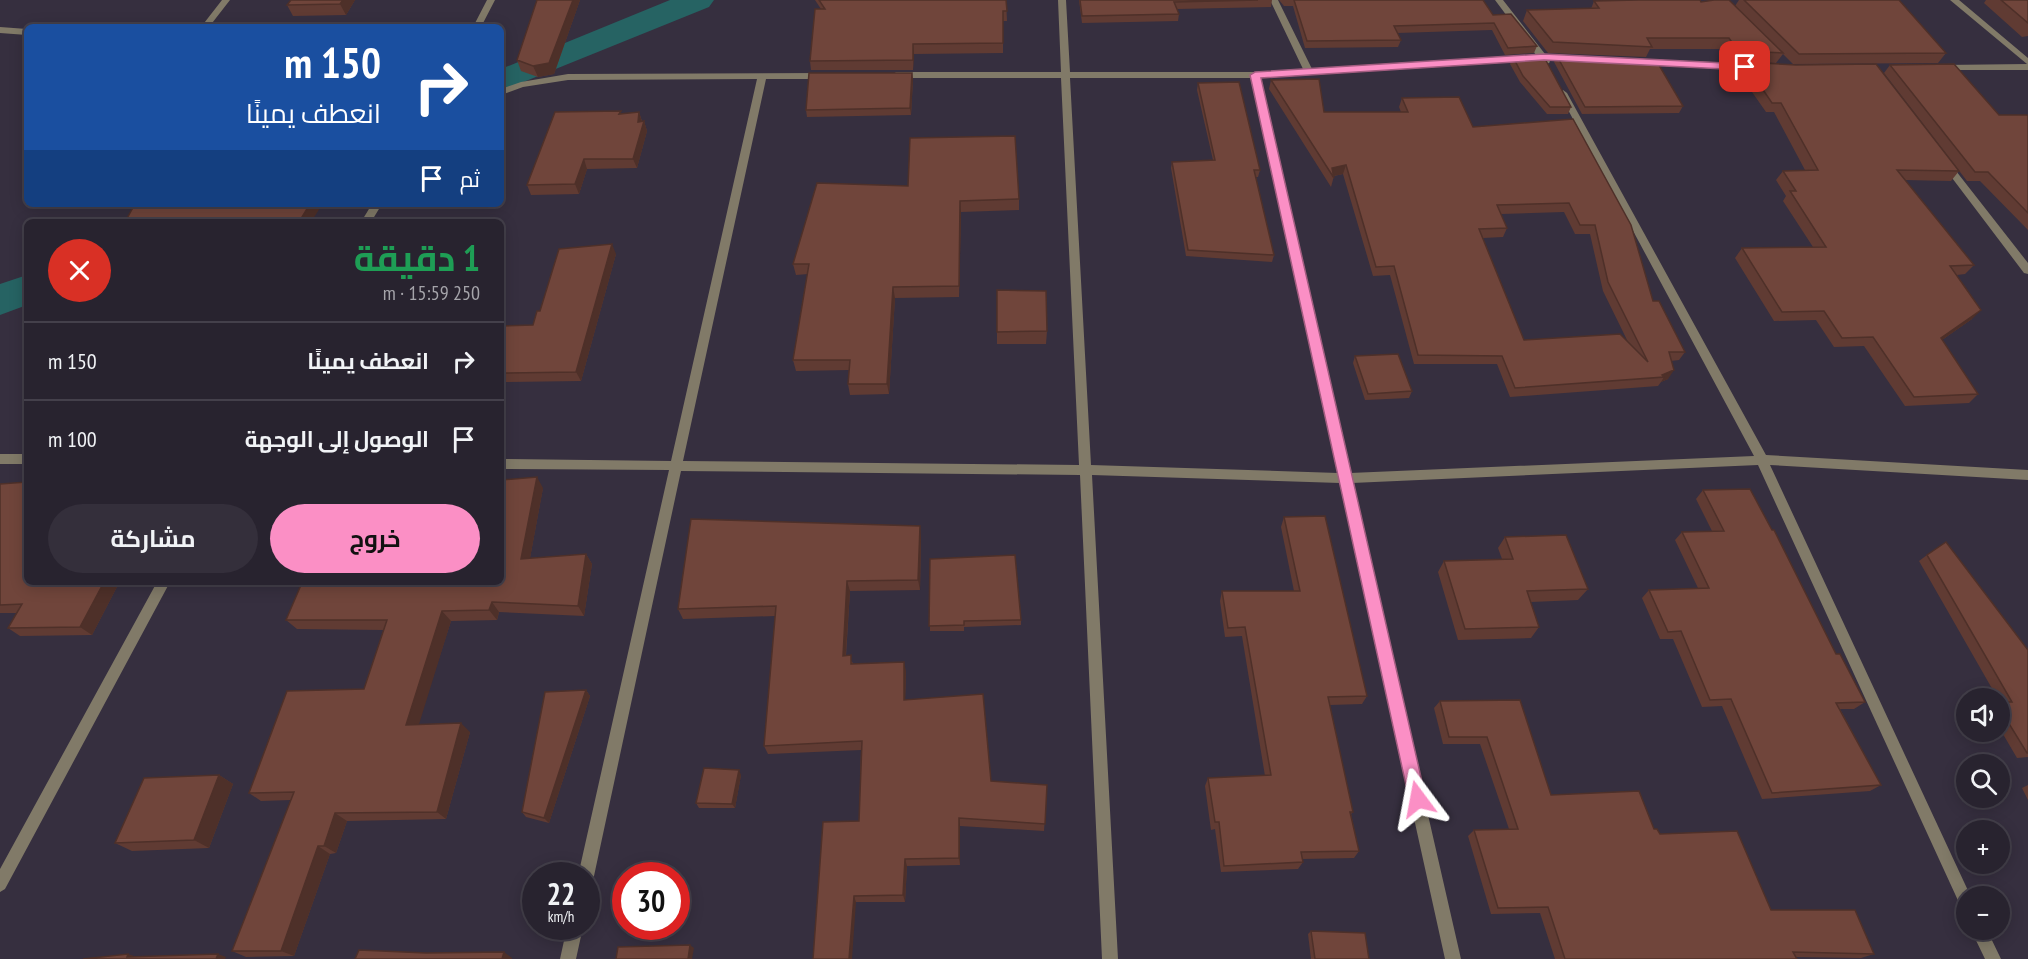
<!DOCTYPE html>
<html lang="ar">
<meta charset="utf-8">
<style>
body{margin:0;font-family:"PT Sans Narrow",Cairo,sans-serif;background:#342f3b;color:#f1f3f6;direction:rtl;height:100vh;display:flex;flex-direction:column;font-size:22px;white-space:nowrap}
*{box-sizing:border-box;margin:0}
p{font-size:20px;color:#a5a4aa}
.icon{flex:none;width:33px;height:33px;fill:none;stroke:currentColor;stroke-width:2;stroke-linecap:round;stroke-linejoin:round}
.map{position:relative;flex:1;overflow:hidden;direction:ltr}
.panel{position:absolute;left:24px;top:219px;width:480px;height:366px;display:flex;flex-direction:column;background:#28232f;border-radius:9px;box-shadow:0 3px 15px #0003,0 0 0 2px #44404b;direction:rtl}
.panel>*{flex:none}
.guide{position:absolute;left:24px;top:24px;width:480px;height:183px;border-radius:9px;box-shadow:0 3px 15px #0003,0 0 0 2px #44404b;direction:rtl;background:#1a4fa0;color:#fff;overflow:hidden}
.controls{position:absolute;left:1956px;top:688px;display:grid;gap:12px}
.controls a{display:grid;place-items:center;width:54px;height:54px;border-radius:50%;background:#28232f;box-shadow:0 3px 15px #0003,0 0 0 2px #44404b;font-size:30px}
.speed{position:absolute;left:522px;top:862px;display:flex;gap:12px;font-size:30px;font-weight:700;text-align:center}
.speed>*{display:grid;place-content:center;width:78px;height:78px;border-radius:50%;background:#28232f;box-shadow:0 3px 15px #0003,0 0 0 2px #44404b;line-height:1}
.speed small{font-size:15px;font-weight:400}
.speed .limit{border:9px solid #d22;background:#fff;color:#111}
.pin{position:absolute;display:grid;place-items:center;width:51px;height:51px;color:#fff;margin:-26px;border-radius:12px;box-shadow:0 3px 9px #0006}
.me{position:absolute;width:66px;margin:-33px;rotate:347deg;stroke-linejoin:round;filter:drop-shadow(0 0 4px #0008)}
.turn{display:flex;align-items:center;gap:21px;height:126px;padding:0 24px;font-size:27px}
.turn .icon{width:78px;height:78px;stroke-width:2.5}
.turn b{display:block;font-size:42px;line-height:51px}
.then{display:flex;align-items:center;height:57px;padding:0 24px;background:#0003;gap:12px;font-size:22px}
.round{display:grid;place-items:center;flex:none;width:63px;height:63px;border-radius:32px;background:#342f3b}
.overview{display:flex;align-items:center;justify-content:space-between;height:102px;padding:0 24px}
h1{font-size:36px;font-weight:700;line-height:45px;color:#1e9e55}
.cta{display:flex;gap:12px;margin-top:auto;padding:12px 24px}
.cta a{flex:1;height:69px;border-radius:36px;background:#fb8fc5;color:#111;font-size:24px;font-weight:700;line-height:69px;text-align:center}
.cta a+a{background:#342f3b;color:#f1f3f6}
ul{padding:0;list-style:none}
li{display:flex;align-items:center;gap:18px;height:78px;padding:0 24px;border-top:2px solid #44404b}
li div{flex:1}
li b{display:block;font-size:22px}
li em{font-style:normal}
.map>svg:first-child{display:block}
.lines{fill:none;stroke-linecap:round;stroke-linejoin:round}
.canal{fill:#266363;fill-rule:evenodd}
.street{fill:#817a68;fill-rule:evenodd}
.wall{fill:#603b33;fill-rule:evenodd}
.shaded-wall{fill:#4e3029}
.building{fill:#70453b;stroke:#4e3029;stroke-width:1.5;fill-rule:evenodd}
.route{fill:#fb8fc5;stroke:#a35d80;stroke-width:1.5}
</style>
<div class="map">
<svg width="2028" height="959" viewBox="0 0 2028 959">
<rect width="100%" height="100%" fill="#362f3f"/>
<g class="lines">
<path class="canal" d="M670,0H714L709,7L501,91V69Z
M27,275V305L0,315V284Z"/>
<path class="street" d="M222,0H230L209,27H201Z
M487,0H495L481,27H473Z
M1058,0H1066L1070,72H1255L1303,69L1270,0H1278L1312,69L1536,55L1495,0H1503L1545,54L1571,55L1575,58L1571,61L1549,60L1550,62L1546,65L1540,60L1260,77L1350,473L1754,456L1559,93L1563,90L1567,93L1766,455L2028,470V480L1770,465L1971,897H1966V909L1961,907L1758,465L1352,483L1461,959H1445L1340,483L1092,475L1118,959H1102L1080,475L681,471L594,876L591,881L586,883V876H578L669,470L501,469V459L671,461L757,79L568,80L523,87L501,95V89L521,82L568,74L825,73L829,76L825,79H766L683,461L1079,465L1061,78H896L892,75L896,72H1061ZM1070,78H1251L1338,473L1091,465Z
M1950,0H1959L2028,58V70H1940L1939,68L1943,65L2027,64Z
M0,27L27,29V35L0,33Z
M1643,59L1757,64L1761,67L1757,70L1640,64V60Z
M1946,161L1949,162L2028,263V274L2024,273L1943,166V162Z
M372,204H382L371,222H361Z
M0,454H27V464H0Z
M157,582H170L5,889L0,892V869Z
M567,927H583L576,959H560Z
M1971,930H1987L2001,959H1985Z"/>
</g>
<path class="wall" d="M291,0H355L346,15L293,16L287,5Z
M537,0H580L554,74L538,77L521,71L517,60Z
M815,0H1006L1007,21H1003V53L914,54L913,70H811L810,61L821,9Z
M1079,0H1272L1271,7L1177,9L1179,14L1178,21L1082,23Z
M1279,0H1483L1493,15L1537,46L1534,53L1505,55L1492,30L1397,33L1401,40L1398,47L1305,48L1293,6H1284Z
M1739,0H1899L1946,53L1938,63L1793,64L1783,54L1776,63L1731,61L1723,49H1650L1646,57L1548,53L1523,21L1527,10L1591,9L1594,1L1701,2L1735,6Z
M1986,0H2028V36L2022,37L1984,3Z
M1557,56L1683,106L1679,113L1582,114L1554,62Z
M1513,57L1571,107L1568,114H1547L1520,82L1510,64Z
M1744,62L1959,171L1951,181L1905,180L1974,265L1965,274L1957,275L1972,319L1942,340L1978,394L1969,403L1905,406L1864,346L1834,347L1816,320L1774,321L1735,258L1742,248L1813,247L1783,201L1786,196L1776,180L1783,171L1805,170L1774,112H1766L1738,72Z
M1890,65L1999,115L2028,116V230L1980,181H1967L1884,73Z
M912,73L913,80L911,115L807,117L806,110Z
M1271,80L1324,112H1401L1399,107L1402,98L1473,127L1573,119L1653,301L1685,352L1679,360L1671,361L1668,379L1661,382L1658,386L1510,397L1497,364H1414L1390,275L1373,276L1343,174L1334,176L1331,187L1269,89ZM1564,212L1575,234H1590L1603,291L1628,342L1524,340L1483,238L1503,237L1507,228L1501,214Z
M1198,83L1260,170L1258,177H1256L1274,255L1272,262L1186,256L1171,168L1172,162L1213,160L1197,90Z
M639,112L642,121H644L647,131L637,168L587,169L579,194L531,195L527,185L622,114Z
M817,183L1019,199V210L961,212L959,297L895,298L889,394L850,395L848,384L849,370L796,371L793,360L808,274L796,275L793,264Z
M616,254L581,381L501,382V326L533,325L540,311Z
M1047,331L1046,344H997V332Z
M1355,356L1412,391L1409,398L1365,400L1353,363Z
M0,484L27,582H118L119,583L92,635L20,636L8,628L17,613H0Z
M543,488L530,558L586,554L592,564L584,616L499,612L497,620L451,621L418,724L470,732L446,819L347,821L336,853L330,854L294,956L246,957L232,951L291,800L261,801L249,793L364,689L384,630L297,629L286,620L501,582Z
M1703,490L1836,654L1865,702L1854,709H1840L1881,785L1870,791L1762,799L1722,706L1702,707L1673,639H1660L1642,598L1649,590L1698,588L1675,540L1682,532L1712,531L1696,499Z
M1284,517L1367,696L1362,704L1330,705L1353,812L1351,814L1359,851L1354,858L1302,859L1303,862L1298,869L1221,872L1215,829L1211,830L1205,786L1208,778L1265,776L1242,636L1225,637L1220,601L1222,591H1294L1281,527Z
M921,537L920,590L850,591L846,656L854,664L906,671L905,700L991,781L1047,785L1044,831L960,826V865L907,866L905,902H856L813,959L859,821L861,750L768,754L764,746L775,616L683,619L678,609Z
M1505,537L1588,589L1578,600L1531,602L1539,627L1531,638L1458,640L1438,572L1444,561L1502,559L1498,548Z
M1927,555L2028,650V757L2017,758L2000,729V699H1998L1919,561Z
M930,559L1021,620V625L964,627V631H930Z
M586,690L590,696L549,823L526,817L522,812Z
M1520,700L1551,795L1654,829L1771,910L1874,954L1861,958L1796,957L1797,959H1555L1540,913L1491,914L1468,836L1474,830L1509,829L1480,744H1443L1434,708L1440,701Z
M219,775L233,784L209,848L132,851L115,843Z
M741,775L735,808H699L696,803Z
M2028,785V800L2022,788Z
M1311,931L1369,959H1311L1308,934Z"/>
<path class="shaded-wall" d="M343,0H355L346,15L340,4Z
M573,0H580L554,74L538,77L533,66Z
M913,44L914,54L913,70Z
M912,73L913,80L911,115L910,108Z
M639,112L642,122L644,121L647,131L637,168L633,159Z
M584,159L587,169L579,194L575,184Z
M1346,165L1343,174L1333,176L1332,168Z
M960,201L961,212L959,297V286Z
M310,204H317L320,208L311,222H299Z
M612,244L616,254L581,381L576,372Z
M893,287L895,298L889,394L887,384Z
M1981,310L1972,319L1932,347L1941,338Z
M1674,370L1668,379L1661,382L1664,377L1662,375Z
M537,477L543,488L528,569L521,559Z
M920,526L921,537L920,590L918,580Z
M586,554L592,564L584,616L578,606Z
M847,581L850,591L845,665L843,656Z
M104,582L119,583L92,635L80,627Z
M492,602L499,612L497,620L489,610Z
M442,611L451,621L416,734L406,725Z
M904,662L906,671L905,709L904,700Z
M586,690L590,696L549,823L544,818Z
M461,723L470,732L446,819L437,812Z
M739,770L741,775L735,808L732,804Z
M219,775L233,784L209,848L194,840Z
M335,813L347,821L336,853L324,846Z
M959,818L960,826V865L959,858Z
M318,846L330,854L294,956L281,951Z
M905,859L907,866L905,902L903,895Z
M854,896L856,902L852,959H849Z
M690,945L694,948L692,959H688Z
M504,952L512,958V959H502Z
M128,954L137,957H127Z
M218,954L226,957L225,959H216Z"/>
<path class="building" d="M291,0H343L340,4L287,5Z
M537,0H573L549,63L533,66L517,60Z
M819,0H1006L1007,11H1003V43L913,44V60L810,61L815,9H825Z
M1080,0H1258L1174,2L1179,14L1082,16Z
M1294,0H1483L1493,15L1511,14L1537,46L1508,48L1494,23L1394,26L1401,40L1307,41Z
M1638,0H1700L1701,2L1714,0H1729L1783,53L1738,51L1729,38H1647L1652,47L1553,42L1527,10L1599,8L1594,1Z
M1744,0H1899L1946,53L1799,54Z
M2001,0H2028V23Z
M1543,55L1571,107H1550L1523,76L1513,57Z
M1557,56L1656,60L1683,106L1585,107Z
M1744,62L1796,65L1876,64L1959,171L1897,170L1974,265L1950,266L1981,310L1941,338L1978,394L1914,397L1873,337L1842,338L1824,311L1782,312L1742,248L1826,247L1790,191H1796L1783,171L1818,170L1781,103H1772Z
M1954,64L1999,115H2027L2028,116V213L1988,172H1975L1890,65Z
M809,73H912L910,108L806,110Z
M1319,79L1324,112H1408L1402,98L1459,97L1473,127L1573,119L1631,225L1653,301H1659L1685,352H1669L1674,370L1662,375L1664,377L1515,388L1502,356L1418,355L1394,266L1376,267L1346,165L1332,168L1334,178L1271,80ZM1569,203L1580,225H1595L1608,282L1648,362L1620,334L1524,340L1479,229L1507,228L1497,205Z
M1239,82L1260,170H1254L1274,255L1188,250L1172,162L1215,160L1198,83Z
M621,111L619,114L639,112L638,122L644,121L633,159H584L575,184L527,185L555,112Z
M1015,136L1019,199L960,201L959,286L893,287L887,384H848L850,360H793L809,264H793L817,183L908,186L910,138Z
M135,204H310L299,222H125Z
M612,244L576,372L501,373V326L533,325L537,311H540L559,249Z
M997,290L1046,291L1047,331L997,332Z
M1398,354L1412,391L1368,394L1355,356Z
M537,477L521,559L586,554L578,606L492,602L489,610L442,611L406,725L461,723L437,812L335,813L324,846H318L281,951H232L294,792L249,793L287,691L364,689L387,620H286L301,585L415,582H501V480Z
M27,482V582H104L80,627L8,628L22,604L0,605V484Z
M1750,489L1772,530H1774L1836,654H1840L1865,702L1836,703L1881,785L1772,793L1731,699L1710,700L1681,631L1668,632L1649,590L1709,588L1682,532L1724,531L1703,490Z
M1325,516L1367,696L1328,697L1353,812H1350L1359,851L1301,852L1303,862L1224,866L1219,822H1215L1208,778L1271,775L1245,627L1228,628L1222,591H1300L1284,517Z
M691,519L920,526L918,580L847,581L843,656L851,655V664L904,662V700L983,694L991,781L1047,785L1045,824L959,818V858L905,859L903,895L854,896L849,959H813L823,822L859,821L862,741L764,746L776,606L678,609Z
M1566,535L1588,589L1527,591L1539,627L1465,629L1444,561L1513,559L1505,537Z
M1946,542L2028,650V753H2027L2000,709V702H2012L1927,555Z
M1015,555L1021,620L964,621V625L929,626L930,559Z
M586,690L544,818L522,812L545,692Z
M1520,700L1551,795L1639,791L1654,829H1657L1660,834L1737,831L1771,910H1855L1874,954L1793,952L1797,959H1565L1548,907L1498,908L1474,830L1518,829L1487,737H1449L1440,701Z
M704,768L739,770L732,804L696,803Z
M219,775L194,840L115,843L144,778Z
M1311,931L1365,933L1369,959H1315Z
M690,945L688,959H616L618,947Z
M359,950L426,953L504,952L502,959H355Z
M128,954L127,957L218,954L216,959H83Z"/>
<path class="route" d="M1544,54L1745,64L1750,67L1745,70L1544,60L1261,78L1426,799L1423,804L1418,807L1412,804L1409,799L1250,75L1255,72Z"/>
</svg>
<div class="controls">
<a><svg class="icon" aria-label="sound" viewBox="0 0 24 24"><path d="M4 9h4l5-4v14l-5-4H4zM17 9q2 3 0 6"/></svg></a>
<a><svg class="icon" aria-label="search" viewBox="0 0 24 24"><circle cx="10" cy="10" r="6"/><path d="M15 15l6 6"/></svg></a>
<a>+</a>
<a>−</a>
</div>
<div class="speed"><div>22<small>km/h</small></div><div class="limit">30</div></div>
<div class="pin" style="left:1745px;top:67px;background:#d93025"><svg class="icon" aria-label="arrive" viewBox="0 0 24 24"><path d="M6 21V4h12l-3 4 3 4H6"/></svg></div>
<svg class="me" style="left:1418px;top:799px" viewBox="-20 -20 40 40"><path d="M0-17L14 15 0 8-14 15z" fill="#fb8fc5" stroke="#fff" stroke-width="4"/></svg>
<div class="guide">
<div class="turn"><svg class="icon" aria-label="right" viewBox="0 0 24 24"><path d="M7 20v-9h11M14 6l5 5-5 5"/></svg><div><b>150 m</b>انعطف يمينًا</div></div>
<div class="then">ثم<svg class="icon" aria-label="arrive" viewBox="0 0 24 24"><path d="M6 21V4h12l-3 4 3 4H6"/></svg></div>
</div>
<section class="panel">
<div class="overview"><div><h1>1 دقيقة</h1><p>250 m · 15:59</p></div><a class="round" style="background:#d93025;color:#fff"><svg class="icon" aria-label="close" viewBox="0 0 24 24"><path d="M6 6l12 12M18 6L6 18"/></svg></a></div>
<ul>
<li><svg class="icon" aria-label="right" viewBox="0 0 24 24"><path d="M7 20v-9h11M14 6l5 5-5 5"/></svg><div><b>انعطف يمينًا</b></div><em>150 m</em></li>
<li><svg class="icon" aria-label="arrive" viewBox="0 0 24 24"><path d="M6 21V4h12l-3 4 3 4H6"/></svg><div><b>الوصول إلى الوجهة</b></div><em>100 m</em></li>
</ul>
<div class="cta"><a>خروج</a><a>مشاركة</a></div>
</section>
</div>
